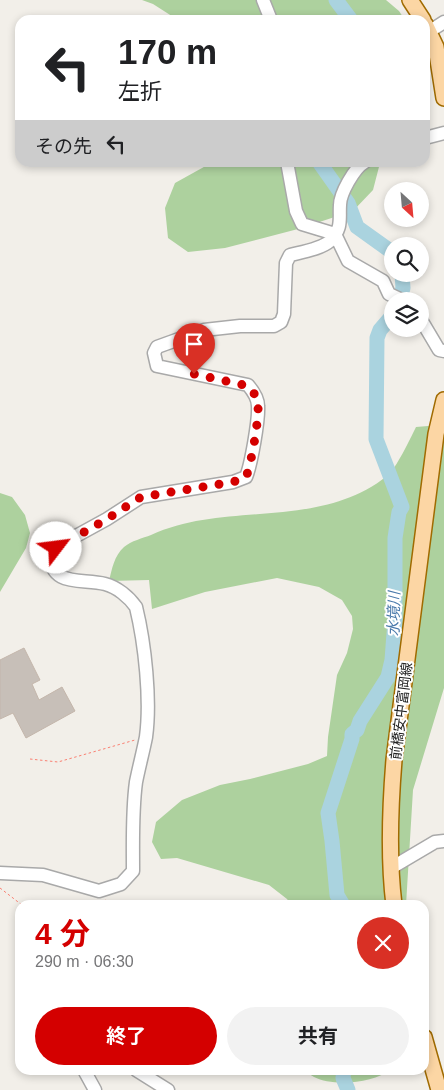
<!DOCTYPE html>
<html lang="ja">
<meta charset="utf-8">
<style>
body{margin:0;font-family:Arial,"Noto Sans JP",sans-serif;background:#f2f2f2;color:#202124;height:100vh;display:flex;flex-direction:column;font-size:19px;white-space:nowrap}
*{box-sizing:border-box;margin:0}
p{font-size:16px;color:#757577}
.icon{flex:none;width:28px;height:28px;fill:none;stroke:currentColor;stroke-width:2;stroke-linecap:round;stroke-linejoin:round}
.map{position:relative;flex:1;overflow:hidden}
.sheet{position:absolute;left:15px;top:900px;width:414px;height:175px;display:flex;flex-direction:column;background:#fff;border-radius:15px;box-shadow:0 2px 8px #0003}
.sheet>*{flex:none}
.top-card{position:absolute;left:15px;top:15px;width:415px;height:152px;border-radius:15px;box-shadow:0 2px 8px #0003;background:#fff;color:#202124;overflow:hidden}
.needle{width:32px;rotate:154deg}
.tools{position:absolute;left:384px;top:182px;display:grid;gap:10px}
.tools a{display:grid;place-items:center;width:45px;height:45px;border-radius:50%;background:#fff;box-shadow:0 2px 8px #0003;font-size:25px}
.pin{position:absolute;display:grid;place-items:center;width:42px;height:42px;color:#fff;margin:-51px -21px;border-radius:50% 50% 50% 0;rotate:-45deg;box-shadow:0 0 5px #0007}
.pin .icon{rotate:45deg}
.me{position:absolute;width:55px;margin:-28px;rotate:60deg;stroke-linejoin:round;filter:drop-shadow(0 0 4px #0008)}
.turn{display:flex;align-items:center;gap:18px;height:105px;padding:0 20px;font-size:22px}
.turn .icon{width:65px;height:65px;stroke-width:2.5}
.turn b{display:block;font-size:35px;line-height:42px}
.then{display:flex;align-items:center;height:48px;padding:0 20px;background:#0003;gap:10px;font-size:19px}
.round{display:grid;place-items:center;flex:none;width:52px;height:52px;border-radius:26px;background:#f2f2f2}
.head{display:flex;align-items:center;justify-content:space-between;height:85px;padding:0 20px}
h1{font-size:30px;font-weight:700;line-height:38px;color:#d40000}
.primary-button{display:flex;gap:10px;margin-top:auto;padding:10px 20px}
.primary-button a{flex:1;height:58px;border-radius:30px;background:#d40000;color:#fff;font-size:20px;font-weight:700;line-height:58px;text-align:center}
.primary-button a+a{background:#f2f2f2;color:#202124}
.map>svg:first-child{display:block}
.forest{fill:#add19e}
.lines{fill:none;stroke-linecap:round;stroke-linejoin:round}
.river{stroke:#aad3df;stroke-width:15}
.building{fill:#c7bfb8;stroke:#c4b6ab}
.minor-casing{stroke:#a9a9a9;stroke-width:15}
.major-casing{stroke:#a06b00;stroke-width:18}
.path{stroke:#fa8072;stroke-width:1;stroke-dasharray:2.5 2.5;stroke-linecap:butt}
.minor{stroke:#fff;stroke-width:12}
.major{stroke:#fcd6a4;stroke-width:15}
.route{stroke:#d40000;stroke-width:9;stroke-dasharray:0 16.2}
.labels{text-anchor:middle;stroke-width:4;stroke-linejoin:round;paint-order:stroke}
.street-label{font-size:14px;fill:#222;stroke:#fff}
.water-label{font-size:15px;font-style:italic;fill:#4a7aab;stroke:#fff}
</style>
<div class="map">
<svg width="444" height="1090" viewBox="0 0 444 1090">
<rect width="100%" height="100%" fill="#f2efe9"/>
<path class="forest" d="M142,0H386L399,11L405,20H178L153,4Z
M211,163H380L373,190L353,211L298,229L225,248L188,252L168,238L165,208L175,183Z
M428,426L440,430L444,434V688L413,790L406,905H291L287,899L269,885L177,858L161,859L152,842L156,822L182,800L220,785L250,779L308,764L327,756L328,737L337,675L347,653L353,629L352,616L342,600L319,587L277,578L205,592L152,609L149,580L109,581C112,569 114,556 124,547C131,541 143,538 151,535C227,500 317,531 387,476C396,469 410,439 416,427Z
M0,493L12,497L25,515L30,533L26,548L0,592Z
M304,1070H390C374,1083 333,1087 314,1077C310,1075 307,1072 304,1070Z"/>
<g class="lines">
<path class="river" d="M336,0L351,20
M319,162L348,203L357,227L392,252
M399,301L403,288L402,274
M343,905L337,895L332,841L328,813L352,739V734L357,730L360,721L388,677L392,660L395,620V538L399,512L402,507L376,439L377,338L380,330L392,316
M344,1070L343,1078L348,1090"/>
</g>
<path class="building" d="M24,648L40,680L32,684L39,700L62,687L75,711L26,738L13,713L0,719V660Z"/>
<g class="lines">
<g class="minor-casing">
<path id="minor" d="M263,0L271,20
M430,31L444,22
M425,138L444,133
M287,162L296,211L302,224L335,234L348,261L383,281L389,294L404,301
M420,318L439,350L444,351
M391,868L435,842L444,841
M0,873L43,875L99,891L121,884L133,871C133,841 132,811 136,782C139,767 143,752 146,737C151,700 145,644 136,607C129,597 117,587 105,584C82,578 51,588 50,554L56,547L107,519L141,497L233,482L246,477C251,465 259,420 258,406C258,398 253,391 248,385L157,366L154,353L157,347L204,330L240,326H274L281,322L284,314L286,263L290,255C302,252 321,249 330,241C343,228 339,219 340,205C340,194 354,168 365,162
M84,1070L95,1090
M136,1070L168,1090"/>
</g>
<g class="major-casing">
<path id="major" d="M410,0L423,20
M425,24L436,47L444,98
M394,905C388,857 390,809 394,760L436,434L444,400
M424,1037L439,1090"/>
</g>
<path class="path" d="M30,759L58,762L135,740
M0,888L22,905
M105,900L113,905"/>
<use href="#minor" class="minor"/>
<use href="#major" class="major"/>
</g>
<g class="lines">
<path class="route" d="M56,548L107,519L141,497L233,482L246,477C251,465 259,420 258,406C258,398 253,391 248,386L194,374"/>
</g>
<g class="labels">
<g class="street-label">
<text transform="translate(401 711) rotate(-83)" y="5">前橋安中富岡線</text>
</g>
<g class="water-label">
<text transform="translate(394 614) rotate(-89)" y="5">水境川</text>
</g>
</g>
</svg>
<div class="tools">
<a><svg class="needle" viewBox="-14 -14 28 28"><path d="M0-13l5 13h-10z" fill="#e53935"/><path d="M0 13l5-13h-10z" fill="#757577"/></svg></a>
<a><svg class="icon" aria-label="search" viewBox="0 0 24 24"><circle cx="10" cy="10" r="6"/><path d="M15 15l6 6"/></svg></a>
<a><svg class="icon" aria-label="layers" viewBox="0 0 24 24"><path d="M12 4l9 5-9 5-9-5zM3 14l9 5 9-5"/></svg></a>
</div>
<div class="pin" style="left:194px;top:374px;background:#d93025"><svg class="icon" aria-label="arrive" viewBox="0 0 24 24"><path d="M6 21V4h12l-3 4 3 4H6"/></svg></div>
<svg class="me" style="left:56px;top:548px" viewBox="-20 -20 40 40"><circle r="19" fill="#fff"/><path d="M0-13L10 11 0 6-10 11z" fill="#d40000"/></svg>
<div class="top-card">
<div class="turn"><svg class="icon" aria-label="left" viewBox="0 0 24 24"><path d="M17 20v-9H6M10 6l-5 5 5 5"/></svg><div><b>170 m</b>左折</div></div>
<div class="then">その先<svg class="icon" aria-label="left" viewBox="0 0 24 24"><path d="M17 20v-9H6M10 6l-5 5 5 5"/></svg></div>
</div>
<section class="sheet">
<div class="head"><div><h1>4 分</h1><p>290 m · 06:30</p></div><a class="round" style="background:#d93025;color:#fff"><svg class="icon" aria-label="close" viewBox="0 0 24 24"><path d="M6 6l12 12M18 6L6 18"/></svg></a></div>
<div class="primary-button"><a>終了</a><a>共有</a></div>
</section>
</div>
